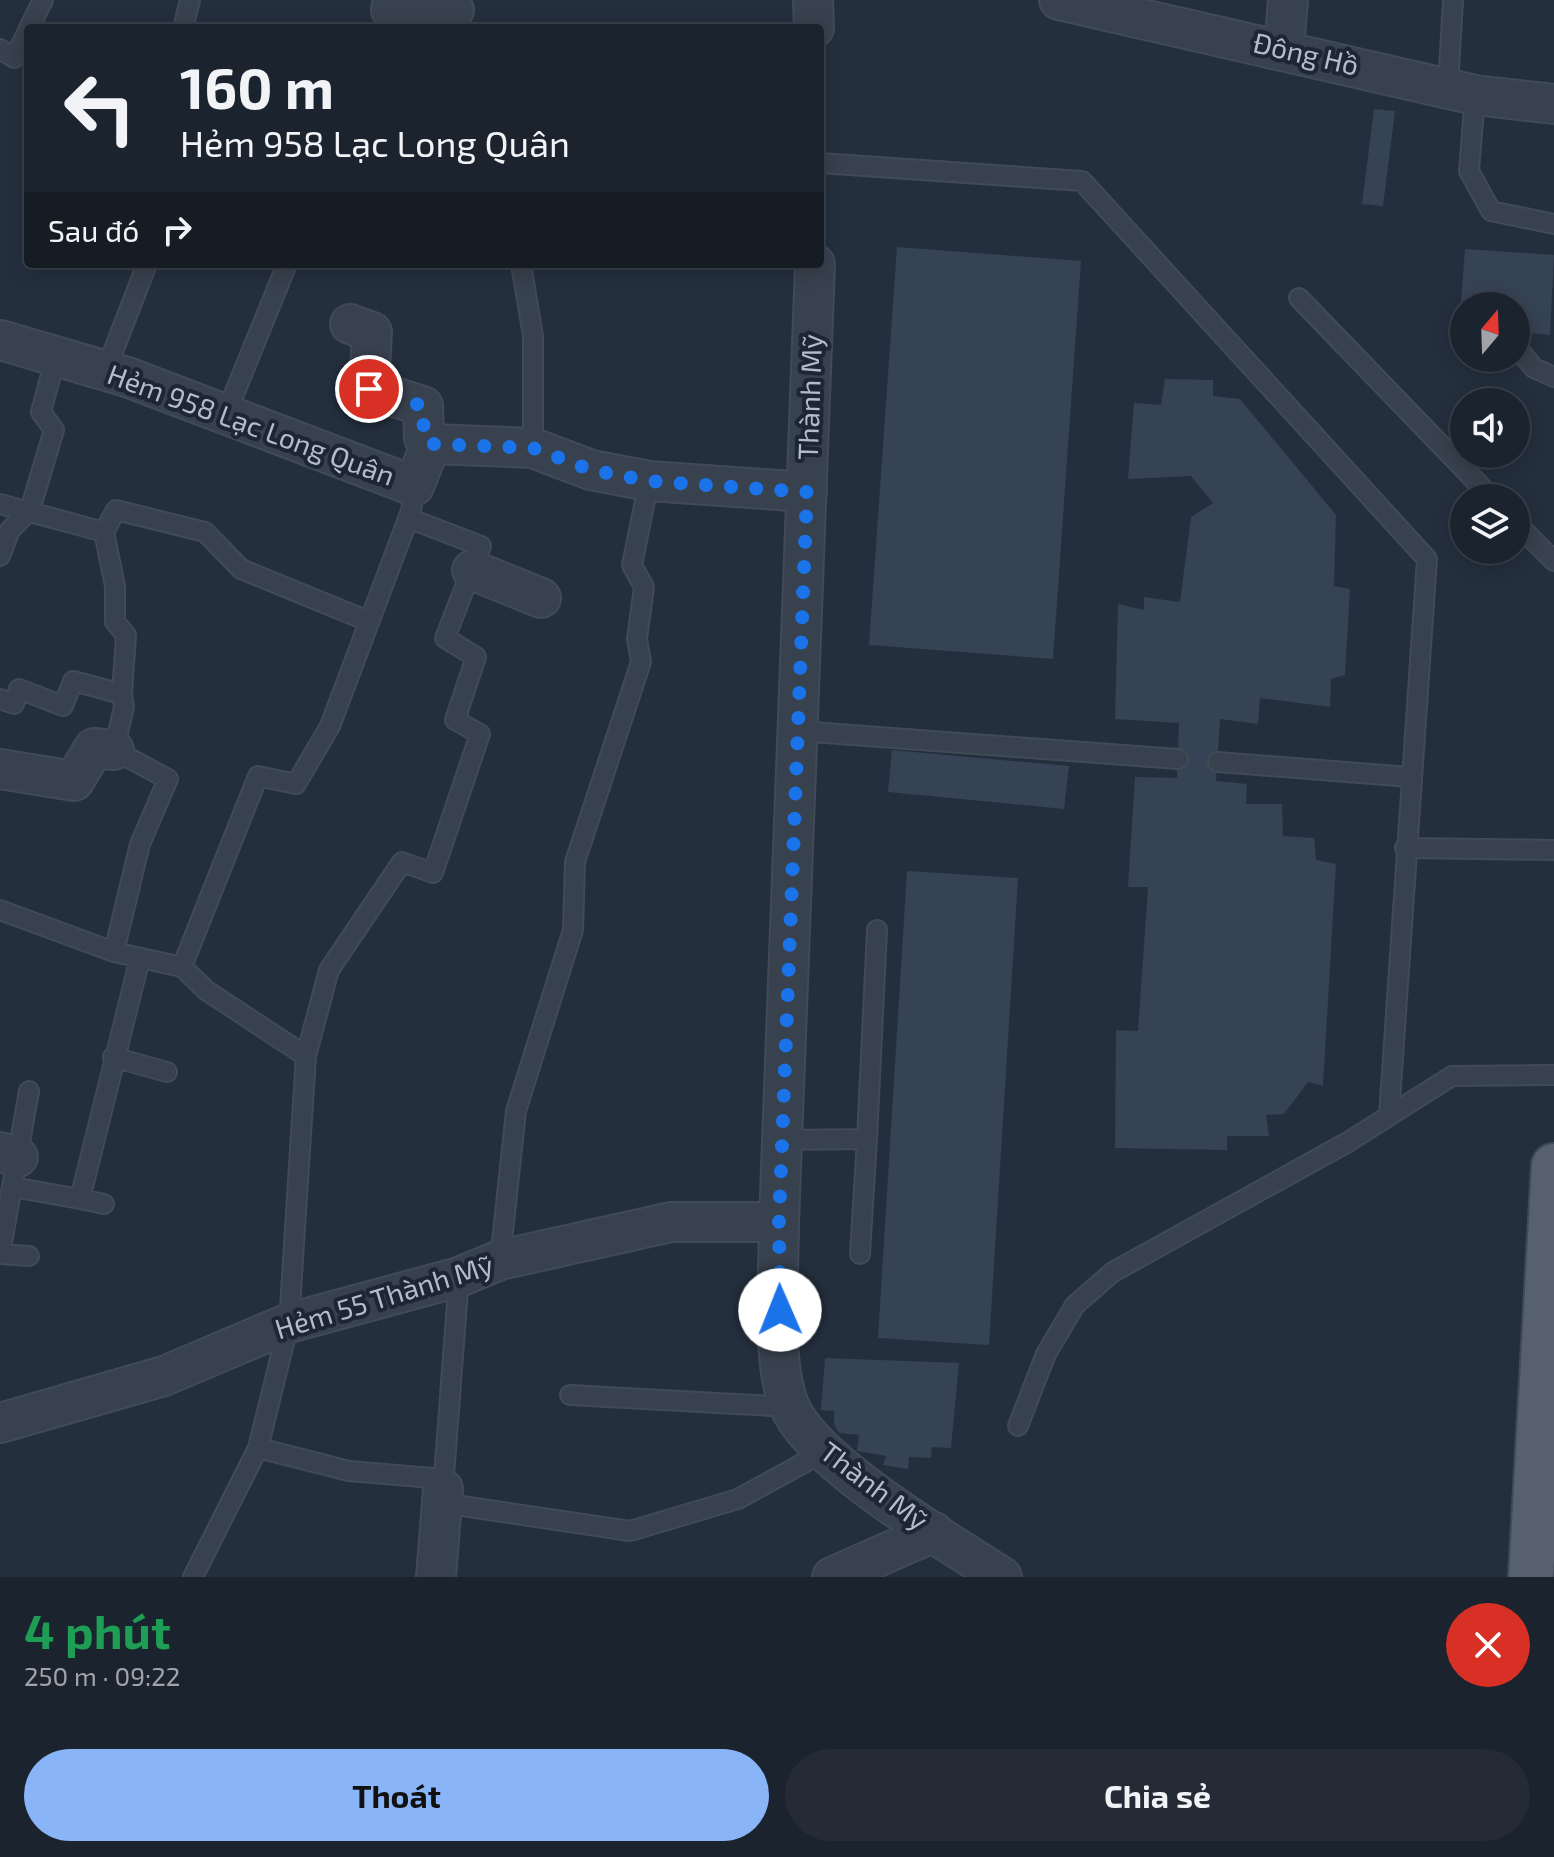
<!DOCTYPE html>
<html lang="vi">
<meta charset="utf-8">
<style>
body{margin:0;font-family:"Exo 2",sans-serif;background:#242b36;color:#f1f3f6;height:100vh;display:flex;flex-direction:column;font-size:30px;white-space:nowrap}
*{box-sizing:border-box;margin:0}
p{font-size:26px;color:#a0a4aa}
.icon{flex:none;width:44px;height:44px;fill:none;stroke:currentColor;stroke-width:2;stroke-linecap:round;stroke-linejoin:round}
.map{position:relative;height:1577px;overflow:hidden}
.panel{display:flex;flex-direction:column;background:#1b232e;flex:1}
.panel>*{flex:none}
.hud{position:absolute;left:24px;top:24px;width:800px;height:244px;border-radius:8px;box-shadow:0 4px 20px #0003,0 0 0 2px #39404a;background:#1b232e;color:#f1f3f6;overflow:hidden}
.needle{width:52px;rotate:19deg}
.controls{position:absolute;left:1450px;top:292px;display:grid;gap:16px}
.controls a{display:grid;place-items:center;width:80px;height:80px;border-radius:50%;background:#1b232e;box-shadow:0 4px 20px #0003,0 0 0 2px #39404a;font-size:40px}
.pin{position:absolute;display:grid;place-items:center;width:68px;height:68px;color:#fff;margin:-34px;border:4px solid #fff;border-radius:50%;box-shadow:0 2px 8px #0007}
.me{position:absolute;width:88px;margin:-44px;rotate:359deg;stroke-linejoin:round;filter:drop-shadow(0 0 6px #0008)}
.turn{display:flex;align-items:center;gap:28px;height:168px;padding:0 24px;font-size:36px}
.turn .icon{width:104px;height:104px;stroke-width:2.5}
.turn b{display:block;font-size:56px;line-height:68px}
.then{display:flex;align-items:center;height:76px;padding:0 24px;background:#0003;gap:16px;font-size:30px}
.round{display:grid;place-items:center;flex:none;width:84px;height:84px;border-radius:42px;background:#242b36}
.head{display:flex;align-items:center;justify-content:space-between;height:136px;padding:0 24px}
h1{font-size:48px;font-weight:700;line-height:60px;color:#1e9e55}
.button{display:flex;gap:16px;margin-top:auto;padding:16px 24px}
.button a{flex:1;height:92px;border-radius:48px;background:#8ab4f8;color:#111;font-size:32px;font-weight:700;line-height:92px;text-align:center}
.button a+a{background:#242b36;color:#f1f3f6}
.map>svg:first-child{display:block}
.building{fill:#364354}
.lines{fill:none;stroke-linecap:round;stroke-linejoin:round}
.lane-casing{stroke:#414a57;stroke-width:22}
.street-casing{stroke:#414a57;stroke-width:42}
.primary-casing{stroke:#414a57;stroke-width:48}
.lane{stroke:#38414e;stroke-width:18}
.street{stroke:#38414e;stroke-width:38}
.primary{stroke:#56606e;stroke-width:44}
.route{stroke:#1a73e8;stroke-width:14;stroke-dasharray:0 25.2}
.labels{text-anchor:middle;stroke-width:8;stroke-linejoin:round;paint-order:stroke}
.street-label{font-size:28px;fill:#b4bcc9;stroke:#1d2633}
</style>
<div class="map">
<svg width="1554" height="1577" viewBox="0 0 1554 1577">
<rect width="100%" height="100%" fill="#242f3e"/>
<path class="building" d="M1374,109L1395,111L1383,206L1362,204Z
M897,247L1081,261L1053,659L869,645Z
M1465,249L1554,255L1550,335L1516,332V306H1464V329L1459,328Z
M1165,379L1213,380V396L1240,399L1336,515L1334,586L1350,589L1345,675L1331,679L1330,707L1260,698L1258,724L1220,719L1216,781L1247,784L1246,804H1282L1283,836L1314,838L1316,860L1336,864L1323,1086L1308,1082L1284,1114L1266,1115L1269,1136H1227V1150L1115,1148L1116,1030L1138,1031L1148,887H1128L1135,777L1177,778L1179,723L1115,719L1118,604L1144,610V597L1180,602L1191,517L1213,503L1191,476L1128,479L1134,403L1161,405Z
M892,750L1069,766L1064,809L888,792Z
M907,871L1018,878L989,1345L878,1338Z
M825,1358L959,1363L951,1448L932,1447L931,1458L909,1457L908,1469L883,1465L886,1456L857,1451L859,1435L839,1433L834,1424V1411L821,1410Z"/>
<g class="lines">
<g class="lane-casing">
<path id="lane" d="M29,28L43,0
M183,28L190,0
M0,49L14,58L28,31
M1448,86L1453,0
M1475,95L1469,171L1491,211L1554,224
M820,163L1082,181L1427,559L1389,1116
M521,264L533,336V448
M1299,298L1492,498
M1516,347L1534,368L1554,377
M106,370L147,264
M226,414L287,264
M0,504L104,532L116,510L205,532L241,569L368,621
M1516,523L1554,561
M0,556L10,530L30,510L54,430L41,412L56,356
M0,699L14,704L19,689L63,706L73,681L122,694L126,635L115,622V586L104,532
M798,731L1178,759
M1218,762L1410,777
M1405,848L1554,850
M0,910L114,952L182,967L207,991L306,1056
M114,952L140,844L168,779L114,750L124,707L122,694
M182,967L258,776L296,784L330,726L411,511L414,486
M113,1057L167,1072
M782,1140L867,1139L877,930
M13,1187L80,1199
M104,1204L80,1199L140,958
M0,1254L29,1091
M1,1254L29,1256
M860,1254L867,1139
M500,1260L516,1111L573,930L575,862L641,662L637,639L644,587L632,565L649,481
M570,1395L790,1407
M1018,1426L1046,1354L1075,1305L1113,1272L1348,1142L1452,1076L1554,1075
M258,1448L349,1471L444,1479
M443,1489L459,1277
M442,1503L630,1531L738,1499L822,1453
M193,1577L258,1448L289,1323L306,1056L329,970L402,862L433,873L480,734L455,720L476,657L445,638L481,546L408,518"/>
</g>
<g class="street-casing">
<path id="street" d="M393,0L391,10L402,17L454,10
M813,0L814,28
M1059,0L1475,95L1554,104
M1284,49L1288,0
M815,264L779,1222C779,1273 771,1359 789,1405C812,1463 947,1541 1002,1577
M350,324L372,332L369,389L423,406L424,438L431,444
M0,340L127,377L414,486L431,444L533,448L591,470L649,481L807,492
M472,570L541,598
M0,769L74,781L94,748L114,750
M0,1152L18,1157
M0,1423L164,1376L289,1323L459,1277L500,1260L671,1222H779
M436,1577L443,1489
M832,1577L934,1532"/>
</g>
<g class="primary-casing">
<path id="primary" d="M1531,1577L1554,1166"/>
</g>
<use href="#lane" class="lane"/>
<use href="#street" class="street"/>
<use href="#primary" class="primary"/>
</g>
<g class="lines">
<path class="route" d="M369,389L423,406L424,438L431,444L533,448L591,470L649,481L807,492L779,1222L780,1310"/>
</g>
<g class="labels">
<g class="street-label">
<text transform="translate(1306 54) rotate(13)" y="10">Đông Hồ</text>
<text transform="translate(810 397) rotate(-88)" y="10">Thành Mỹ</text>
<text transform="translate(251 425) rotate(20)" y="10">Hẻm 958 Lạc Long Quân</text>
<text transform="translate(384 1297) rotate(-17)" y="10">Hẻm 55 Thành Mỹ</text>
<text transform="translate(874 1486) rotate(37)" y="10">Thành Mỹ</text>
</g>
</g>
</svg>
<div class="controls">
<a><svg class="needle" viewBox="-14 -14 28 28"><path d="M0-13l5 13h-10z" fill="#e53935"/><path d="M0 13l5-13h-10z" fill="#a0a4aa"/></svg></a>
<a><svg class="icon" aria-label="sound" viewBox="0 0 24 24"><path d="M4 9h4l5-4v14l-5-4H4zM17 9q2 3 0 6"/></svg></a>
<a><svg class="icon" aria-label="layers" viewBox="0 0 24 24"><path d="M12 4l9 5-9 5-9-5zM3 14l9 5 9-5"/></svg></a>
</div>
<div class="pin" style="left:369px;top:389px;background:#d93025"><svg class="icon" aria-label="arrive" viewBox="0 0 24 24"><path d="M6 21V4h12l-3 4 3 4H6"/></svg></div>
<svg class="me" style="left:780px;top:1310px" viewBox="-20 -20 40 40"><circle r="19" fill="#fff"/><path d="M0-13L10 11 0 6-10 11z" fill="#1a73e8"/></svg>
<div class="hud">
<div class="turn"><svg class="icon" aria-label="left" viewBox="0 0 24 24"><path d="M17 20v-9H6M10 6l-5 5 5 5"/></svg><div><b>160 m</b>Hẻm 958 Lạc Long Quân</div></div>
<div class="then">Sau đó<svg class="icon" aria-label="right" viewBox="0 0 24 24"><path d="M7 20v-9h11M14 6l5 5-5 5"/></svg></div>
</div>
</div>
<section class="panel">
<div class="head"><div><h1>4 phút</h1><p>250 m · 09:22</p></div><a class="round" style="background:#d93025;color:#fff"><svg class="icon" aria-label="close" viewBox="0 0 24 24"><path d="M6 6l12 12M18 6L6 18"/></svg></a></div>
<div class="button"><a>Thoát</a><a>Chia sẻ</a></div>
</section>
